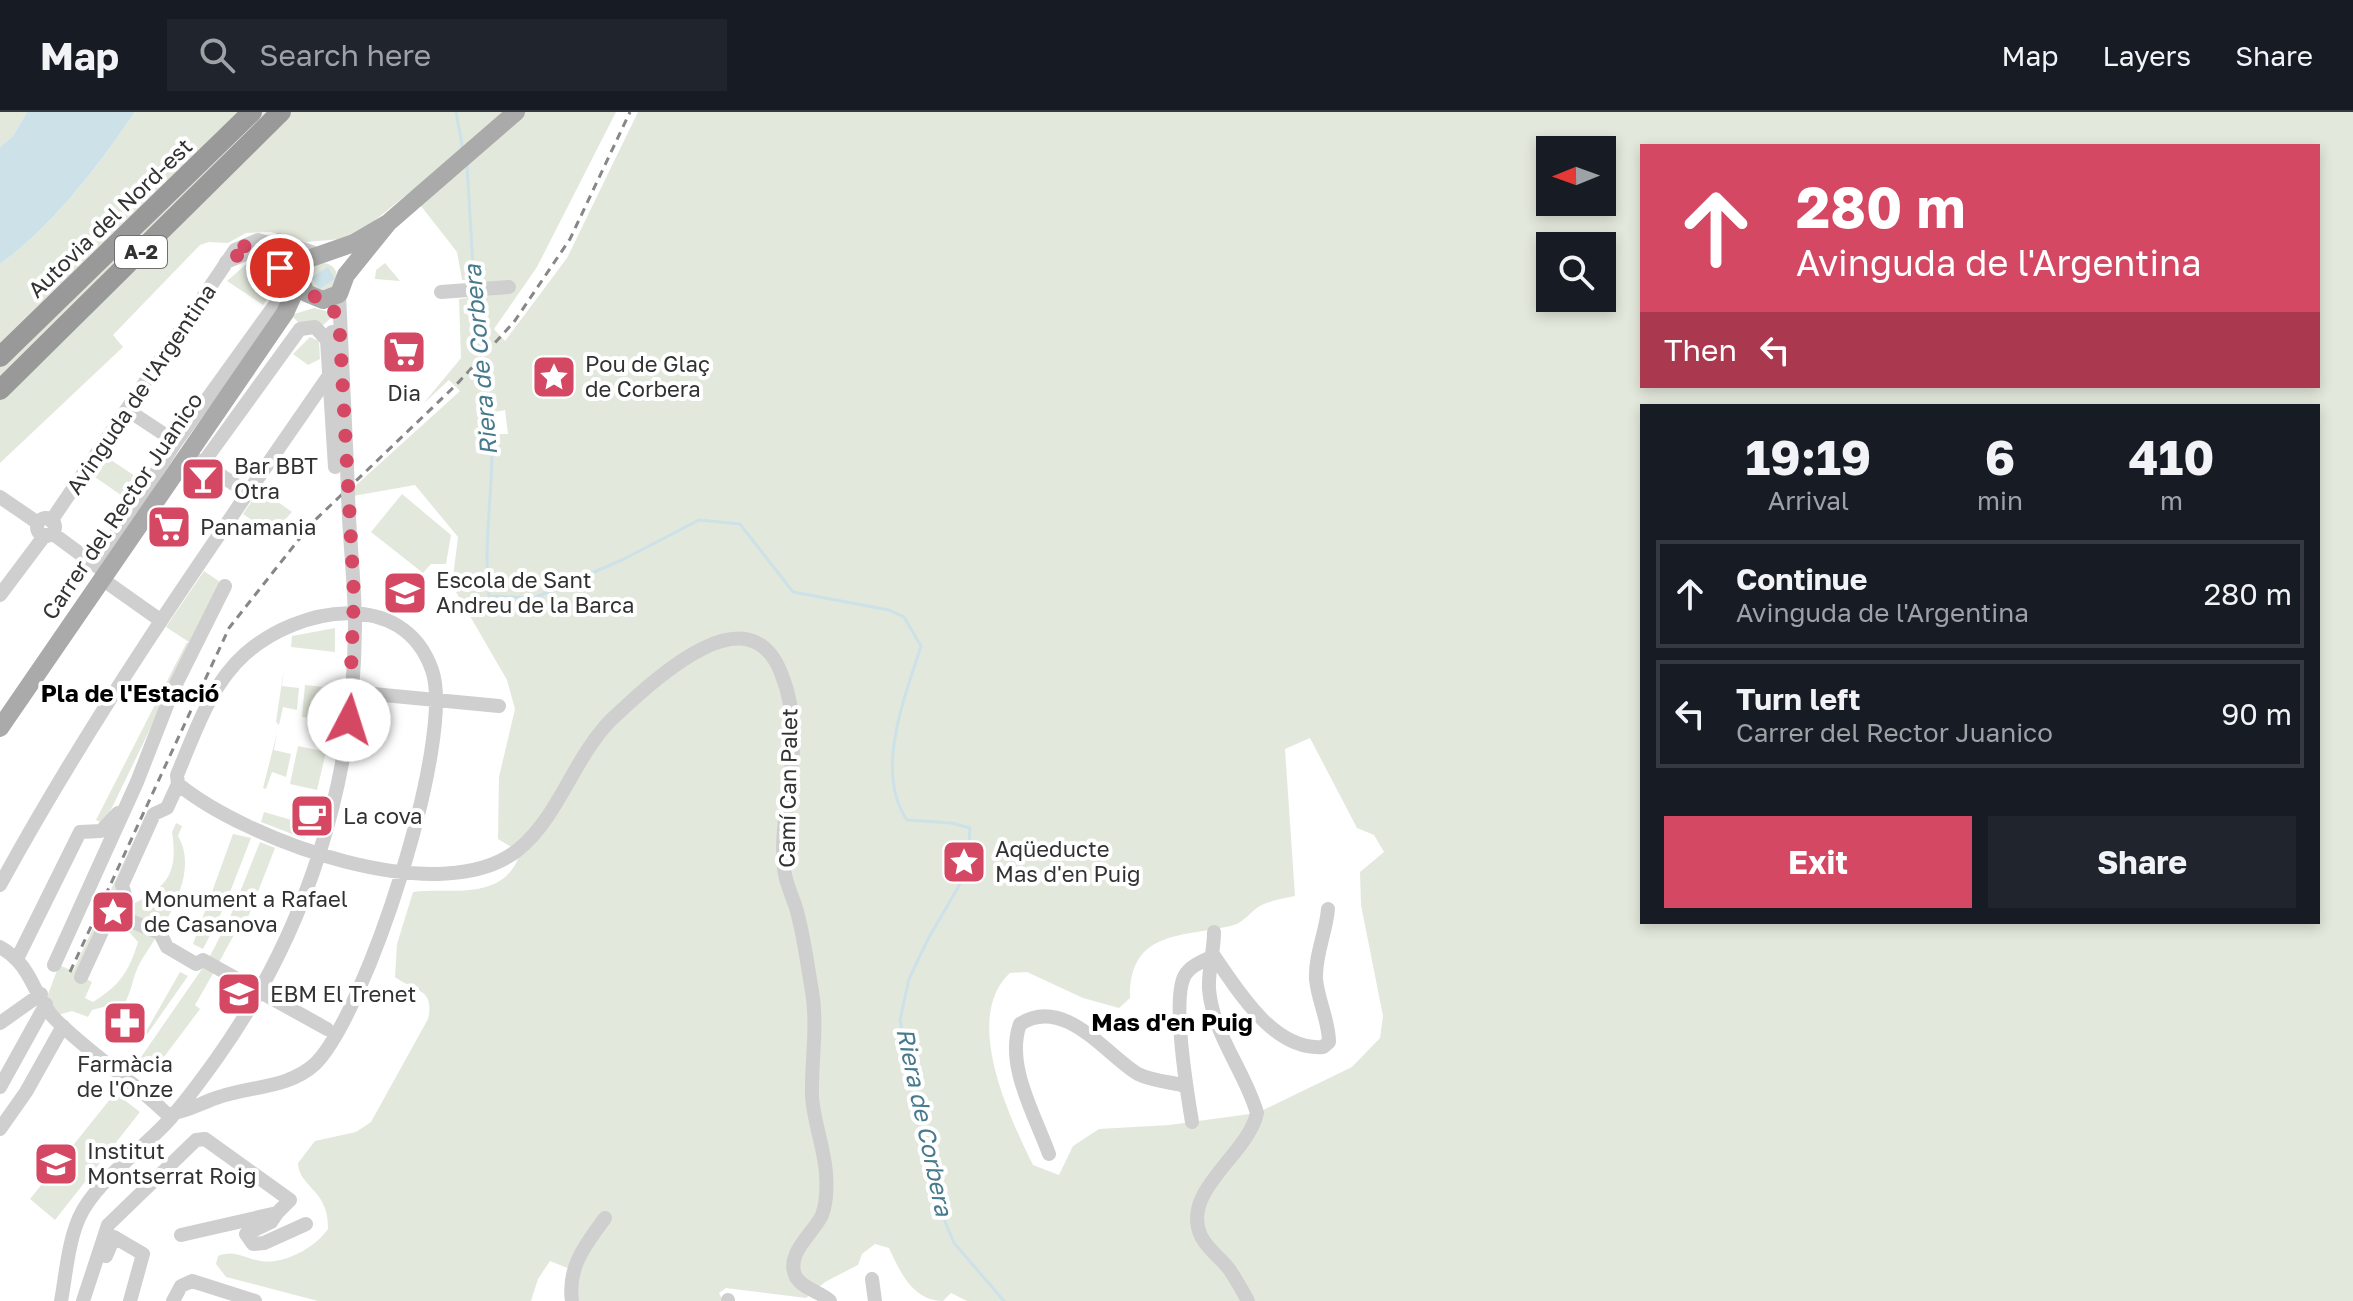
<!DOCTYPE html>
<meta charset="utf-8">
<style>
body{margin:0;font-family:"Golos Text",sans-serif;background:#20242c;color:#f1f3f6;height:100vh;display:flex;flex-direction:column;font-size:30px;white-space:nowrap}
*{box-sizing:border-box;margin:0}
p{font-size:26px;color:#9ea1a6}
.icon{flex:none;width:44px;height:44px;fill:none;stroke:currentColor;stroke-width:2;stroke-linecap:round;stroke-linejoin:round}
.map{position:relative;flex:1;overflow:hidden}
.panel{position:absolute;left:1640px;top:292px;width:680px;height:520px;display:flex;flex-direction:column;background:#171b24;border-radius:0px;box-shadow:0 4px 12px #0003}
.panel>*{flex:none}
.top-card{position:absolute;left:1640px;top:32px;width:680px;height:244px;border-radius:0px;box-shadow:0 4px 12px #0003;background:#d54863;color:#fff;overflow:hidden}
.needle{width:52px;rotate:269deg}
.buttons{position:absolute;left:1536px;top:24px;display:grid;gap:16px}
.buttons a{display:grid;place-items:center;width:80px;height:80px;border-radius:0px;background:#171b24;box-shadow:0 4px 12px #0003;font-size:40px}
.pin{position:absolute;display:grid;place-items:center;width:68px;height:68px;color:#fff;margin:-34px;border:4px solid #fff;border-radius:50%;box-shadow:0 2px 8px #0007}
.me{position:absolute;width:88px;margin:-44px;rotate:5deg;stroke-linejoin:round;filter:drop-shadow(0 0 6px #0008)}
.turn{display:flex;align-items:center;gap:28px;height:168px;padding:0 24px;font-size:36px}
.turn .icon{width:104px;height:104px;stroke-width:2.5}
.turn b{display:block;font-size:56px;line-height:68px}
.then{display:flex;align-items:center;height:76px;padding:0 24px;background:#0003;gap:16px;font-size:30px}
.eta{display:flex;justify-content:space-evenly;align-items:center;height:136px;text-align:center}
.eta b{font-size:48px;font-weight:700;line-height:56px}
.button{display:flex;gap:16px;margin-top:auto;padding:16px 24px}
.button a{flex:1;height:92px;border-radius:0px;background:#d54863;color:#fff;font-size:32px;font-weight:700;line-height:92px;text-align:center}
.button a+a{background:#20242c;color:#f1f3f6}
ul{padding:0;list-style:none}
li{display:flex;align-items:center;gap:24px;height:108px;margin:0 16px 12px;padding:0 8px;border:4px solid #363941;border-radius:0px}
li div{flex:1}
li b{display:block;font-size:30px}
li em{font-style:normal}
header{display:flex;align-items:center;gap:48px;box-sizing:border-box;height:112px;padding:0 40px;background:#171b24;border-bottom:2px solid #363941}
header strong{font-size:38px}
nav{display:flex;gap:44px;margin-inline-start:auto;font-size:28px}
.search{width:560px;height:72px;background:#20242c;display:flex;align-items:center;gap:20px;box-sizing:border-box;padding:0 28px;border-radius:0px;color:#9ea1a6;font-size:30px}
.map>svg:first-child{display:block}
.green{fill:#e3e8dc;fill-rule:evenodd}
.water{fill:#cde1e8}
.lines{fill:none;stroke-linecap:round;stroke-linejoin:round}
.stream{stroke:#cde1e8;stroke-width:3}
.minor{stroke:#cfcfcf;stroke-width:14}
.major{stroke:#aaa;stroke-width:18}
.highway{stroke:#999;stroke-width:20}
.rail{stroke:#878787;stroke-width:3;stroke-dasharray:8 6;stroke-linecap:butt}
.minor-bridge{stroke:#cfcfcf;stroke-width:14}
.route{stroke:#d54863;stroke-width:14;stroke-dasharray:0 25.2}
.labels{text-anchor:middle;stroke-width:8;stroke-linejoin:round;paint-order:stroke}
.shield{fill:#fff;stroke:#707070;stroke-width:2}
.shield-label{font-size:20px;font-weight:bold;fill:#323232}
.street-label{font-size:22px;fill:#323232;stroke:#fff}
.poi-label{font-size:22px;fill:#323232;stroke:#fff;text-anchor:start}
.water-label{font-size:24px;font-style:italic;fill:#477a8d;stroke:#fff}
.neighbourhood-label{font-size:24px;font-weight:bold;fill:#000;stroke:#fff}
</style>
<header>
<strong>Map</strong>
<div class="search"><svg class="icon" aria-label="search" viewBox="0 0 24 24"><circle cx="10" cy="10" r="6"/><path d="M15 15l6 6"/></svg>Search here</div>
<nav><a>Map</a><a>Layers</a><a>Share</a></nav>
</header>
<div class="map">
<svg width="2353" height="1189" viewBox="0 0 2353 1189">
<rect width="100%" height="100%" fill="#fff"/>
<path class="green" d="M0,0H27L13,24L0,35Z
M135,0H616L537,155L494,217L505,229L567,146L638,0H2353V1189H967L951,1181L943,1189C913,1189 900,1160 889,1136L875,1132L862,1142L858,1153L825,1170L806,1186L726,1176L719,1181L723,1189H578L575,1159L550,1149L538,1167L531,1189H318L226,1165L216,1152L218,1144C235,1137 245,1147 261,1149C284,1153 316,1135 328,1117C329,1077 299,1076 298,1051L315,1029L356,1020L371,1010L428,907C435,876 415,880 395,865L397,832L413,780C448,775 499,790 518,747L513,736L498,727L499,665L515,597L507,568L452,473L458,425L415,373L342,386L460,279L449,268L423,292L461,246L459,187L467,186L466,168H462L457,140L410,80L353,126L306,130L271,120L246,121L228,131L209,130L200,133L113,223L123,235L0,351V152C53,114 98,54 135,0ZM1642,34H2318V274H1642ZM1550,38H1602V90H1550ZM1550,134H1602V186H1550ZM1642,294H2318V810H1642ZM505,298L508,322H497L495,300ZM1310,626L1357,716L1374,723L1384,740L1360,760L1361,793L1383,904L1380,926L1352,955L1257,1001L1169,1013L1099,1017L1073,1034L1059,1063L1033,1053C1009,1004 962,905 1010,861L1027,860L1083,886L1119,896L1130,886C1129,816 1184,826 1234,813C1245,810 1253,796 1264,792C1274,788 1285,786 1295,784L1285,637Z
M250,149L263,150L277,164L275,176L263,193L227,169Z
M385,151L400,169L375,167L376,158Z
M309 165a14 14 0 1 1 28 0a14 14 0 1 1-28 0Z
M314,196L326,199L332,205L320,216L302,214L291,203Z
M310,225L319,229L320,247L308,253L293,242Z
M108,346L141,368L128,388L95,365Z
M260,377L292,400L272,422L243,402Z
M402,382L451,423L446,452H431L423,461L371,420Z
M204,459L223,472L192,532L166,515Z
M335,516V540L291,535L292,524Z
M187,530L191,533L104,712L96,708Z
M284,556L282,574L299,576L297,598L283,595L279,613L276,610Z
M305,573L333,576L329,608L302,605Z
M277,621L274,638L291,642L286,665L272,660L266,677L263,676Z
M298,634L326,640L317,678L290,672Z
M148,698L158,704L125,773L133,792C169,775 178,759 172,720L176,711L182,714L178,724C201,763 162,816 141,849C134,860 132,877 126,889L92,898L88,905L72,899L58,903L47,885L59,853L73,859ZM121,811L138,830C129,860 119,874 93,890L85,886L92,870L84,866L111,816Z
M264,700L309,713L305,727L261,710Z
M233,722L251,726L225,793L203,837L193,832Z
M260,730L275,736L245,813L230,805Z
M226,813L236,819L218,852L209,846Z
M204,854L214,860L195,893L200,897L152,961L139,948Z
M180,860L188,864L141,931L140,930Z
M115,981L140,1000L55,1108L30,1087Z"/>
<path class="water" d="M27,0H135C98,54 53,114 0,152V35L13,24Z
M328,155L335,167L319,177L312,165Z"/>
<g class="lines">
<path class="stream" d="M456,0L463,38
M467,53L474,173
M474,181C474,230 490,279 492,329C493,381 483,431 489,484L534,486L624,447L699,408L740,412L793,480L889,498L904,505L921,534C905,585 874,660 907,708L952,711L970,716L967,760L928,827L909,867L900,908L906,937L916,957L922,1017L939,1095L954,1131L1004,1189"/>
<path class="minor" d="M279,128L317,142
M441,180L509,175
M339,182L347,355
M332,220L327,228L335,355
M129,299L176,330
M197,348L248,381
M203,351L300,217L315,215L327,228
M0,385L38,411
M37 415a9 9 0 1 1 18 0a9 9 0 1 1-18 0Z
M51,409L235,138L258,128L280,134L299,165
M52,421L102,458
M96,453L176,330L282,183L284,165L270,143L253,139L226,150
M102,467L160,508
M0,483L45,423
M352,580L499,594
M178,672C246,728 442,801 519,737C560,703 574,644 613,606C651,571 748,476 781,561C791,585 794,611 793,637C791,677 780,715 784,756C785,770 792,783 796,796C804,823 807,852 812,879C818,914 811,950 812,985C814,1011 824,1035 826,1061C827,1075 827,1090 822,1103C814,1121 784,1142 796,1165C803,1177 821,1180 830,1189
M0,773C97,595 215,428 330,262
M121,805L160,821L167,835L196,852L203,848L327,917
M1214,820C1214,840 1208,858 1209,877C1213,923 1245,959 1257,1001C1248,1043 1180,1079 1201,1124C1207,1137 1221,1146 1229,1157C1236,1167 1242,1178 1248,1189
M0,835C34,854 32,884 56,908C91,943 135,970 171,1006
M1214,844C1239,880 1274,939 1323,935L1329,930C1329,909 1318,889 1316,867C1315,842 1326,821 1328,797
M18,845L80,720L101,719L118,701
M54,853L137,670L173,578L225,474
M81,865L104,815C119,810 121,804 127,789L122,773L154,702L167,696L178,672L177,663C195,621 210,573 245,542C298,495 403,475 432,558C456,625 366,902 315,952C289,976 251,974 219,985C203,990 191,998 174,1001
M0,911L41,882
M0,975L46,892
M1192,1010C1187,980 1172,890 1184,865C1189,854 1203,849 1214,844
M0,1017L26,980L63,914
M1049,1042C1035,1003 1005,953 1020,912C1065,883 1107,944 1138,962C1152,969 1171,970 1186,974
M181,1123L277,1101L271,1110L246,1122L253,1132L264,1131L306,1112
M106,1144L114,1125L143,1142L130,1189
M872,1167L875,1189
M728,1188V1189
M61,1189C66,1162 68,1131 79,1106C94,1071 143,1037 169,1008C186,989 202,967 217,946C307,819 354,670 355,515C355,470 349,426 348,382
M83,1189L108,1113L196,1028L205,1027L290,1088L277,1101
M173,1189L181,1174L192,1169L255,1189
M572,1189C567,1155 586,1132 605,1106"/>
<path class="major" d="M388,111L354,131L308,147L299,165L306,181L323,188L339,182L346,163L388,111L516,0
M0,616L285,201L299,170"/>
<path class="highway" d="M0,245L252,0
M0,278L281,0"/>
<path class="rail" d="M70,860L229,516L311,412L456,273L514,210L570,127L630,0"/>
<path class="minor-bridge" d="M347,355L348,382"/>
</g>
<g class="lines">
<path class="route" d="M280,156L263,139L230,145L250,130L280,134L295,154L306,181L323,188L339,205L354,484L349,608"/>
</g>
<defs>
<g id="supermarket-square" transform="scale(2.3)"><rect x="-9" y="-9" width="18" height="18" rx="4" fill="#d54863" stroke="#fff"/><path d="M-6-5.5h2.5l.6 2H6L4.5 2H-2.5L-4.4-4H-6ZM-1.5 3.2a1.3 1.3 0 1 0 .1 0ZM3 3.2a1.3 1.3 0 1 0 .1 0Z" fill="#fff"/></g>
<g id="sight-square" transform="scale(2.3)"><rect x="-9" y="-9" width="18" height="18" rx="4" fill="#d54863" stroke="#fff"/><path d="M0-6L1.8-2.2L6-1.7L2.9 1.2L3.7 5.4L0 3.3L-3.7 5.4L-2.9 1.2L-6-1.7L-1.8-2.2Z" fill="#fff"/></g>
<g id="bar-square" transform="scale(2.3)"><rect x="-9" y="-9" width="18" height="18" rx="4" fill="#d54863" stroke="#fff"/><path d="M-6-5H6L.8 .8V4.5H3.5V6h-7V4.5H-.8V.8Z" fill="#fff"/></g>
<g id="school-square" transform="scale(2.3)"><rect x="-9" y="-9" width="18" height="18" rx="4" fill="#d54863" stroke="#fff"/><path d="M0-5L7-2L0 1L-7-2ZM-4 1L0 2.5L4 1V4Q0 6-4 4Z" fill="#fff"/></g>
<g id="cafe-square" transform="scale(2.3)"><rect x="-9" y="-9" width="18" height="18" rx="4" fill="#d54863" stroke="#fff"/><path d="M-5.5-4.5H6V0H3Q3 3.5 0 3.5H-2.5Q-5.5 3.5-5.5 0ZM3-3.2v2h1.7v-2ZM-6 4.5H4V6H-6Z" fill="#fff"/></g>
<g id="pharmacy-square" transform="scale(2.3)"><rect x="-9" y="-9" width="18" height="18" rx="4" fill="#d54863" stroke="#fff"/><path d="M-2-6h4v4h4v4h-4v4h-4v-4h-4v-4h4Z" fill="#fff"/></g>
</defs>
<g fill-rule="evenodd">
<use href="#supermarket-square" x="404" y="240"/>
<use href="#sight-square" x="554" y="265"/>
<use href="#bar-square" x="203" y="367"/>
<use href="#supermarket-square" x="169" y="415"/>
<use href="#school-square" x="405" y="481"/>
<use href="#cafe-square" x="312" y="704"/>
<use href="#sight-square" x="964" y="750"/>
<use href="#sight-square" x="113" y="800"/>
<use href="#school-square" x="239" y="882"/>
<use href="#pharmacy-square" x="125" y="911"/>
<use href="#school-square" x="56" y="1052"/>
</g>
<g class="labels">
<rect class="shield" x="115" y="124" width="52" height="32" rx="6"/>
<g class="shield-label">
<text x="141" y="147">A-2</text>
</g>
<g class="street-label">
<text transform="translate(110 106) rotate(-44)" y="8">Autovia del Nord-est</text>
<text transform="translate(141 277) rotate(-56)" y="8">Avinguda de l'Argentina</text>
<text transform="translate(122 394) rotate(-56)" y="8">Carrer del Rector Juanico</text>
<text transform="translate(788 676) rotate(-89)" y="8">Camí Can Palet</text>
</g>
<g class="poi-label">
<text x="585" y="260">Pou de Glaç<tspan x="585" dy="25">de Corbera</tspan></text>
<text x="404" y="289" text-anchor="middle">Dia</text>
<text x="234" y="362">Bar BBT<tspan x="234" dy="25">Otra</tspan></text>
<text x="200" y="423">Panamania</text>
<text x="436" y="476">Escola de Sant<tspan x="436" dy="25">Andreu de la Barca</tspan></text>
<text x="343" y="712">La cova</text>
<text x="995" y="745">Aqüeducte<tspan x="995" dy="25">Mas d'en Puig</tspan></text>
<text x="144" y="795">Monument a Rafael<tspan x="144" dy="25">de Casanova</tspan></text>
<text x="270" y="890">EBM El Trenet</text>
<text x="125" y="960" text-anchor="middle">Farmàcia<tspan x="125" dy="25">de l'Onze</tspan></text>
<text x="87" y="1047">Institut<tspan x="87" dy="25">Montserrat Roig</tspan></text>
</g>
<g class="water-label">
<text transform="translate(481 248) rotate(-95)" y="8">Riera de Corbera</text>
<text transform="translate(924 1010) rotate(78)" y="8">Riera de Corbera</text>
</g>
<g class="neighbourhood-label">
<text x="130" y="590">Pla de l'Estació</text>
<text x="1172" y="919">Mas d'en Puig</text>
</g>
</g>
</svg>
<div class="buttons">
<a><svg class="needle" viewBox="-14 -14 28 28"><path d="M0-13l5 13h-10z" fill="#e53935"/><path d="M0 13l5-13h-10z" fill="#9ea1a6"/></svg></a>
<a><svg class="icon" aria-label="search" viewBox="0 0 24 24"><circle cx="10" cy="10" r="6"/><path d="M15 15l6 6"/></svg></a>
</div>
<div class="pin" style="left:280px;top:156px;background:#d93025"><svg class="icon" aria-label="arrive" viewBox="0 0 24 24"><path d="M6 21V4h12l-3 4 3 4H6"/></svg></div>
<svg class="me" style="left:349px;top:608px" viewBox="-20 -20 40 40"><circle r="19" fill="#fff"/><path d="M0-13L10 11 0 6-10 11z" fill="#d54863"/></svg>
<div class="top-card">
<div class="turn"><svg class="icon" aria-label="ahead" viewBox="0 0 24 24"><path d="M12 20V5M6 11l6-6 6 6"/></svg><div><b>280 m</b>Avinguda de l'Argentina</div></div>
<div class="then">Then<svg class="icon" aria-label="left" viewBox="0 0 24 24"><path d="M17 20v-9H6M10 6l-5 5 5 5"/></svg></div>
</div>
<section class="panel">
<div class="eta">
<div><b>19:19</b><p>Arrival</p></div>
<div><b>6</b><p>min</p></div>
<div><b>410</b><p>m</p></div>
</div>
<ul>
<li><svg class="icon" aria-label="ahead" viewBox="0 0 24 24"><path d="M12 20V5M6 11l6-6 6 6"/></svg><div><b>Continue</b><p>Avinguda de l'Argentina</p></div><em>280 m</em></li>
<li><svg class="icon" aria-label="left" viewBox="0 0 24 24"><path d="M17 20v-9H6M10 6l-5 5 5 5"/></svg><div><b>Turn left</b><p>Carrer del Rector Juanico</p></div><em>90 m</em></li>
</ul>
<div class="button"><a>Exit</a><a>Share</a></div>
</section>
</div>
